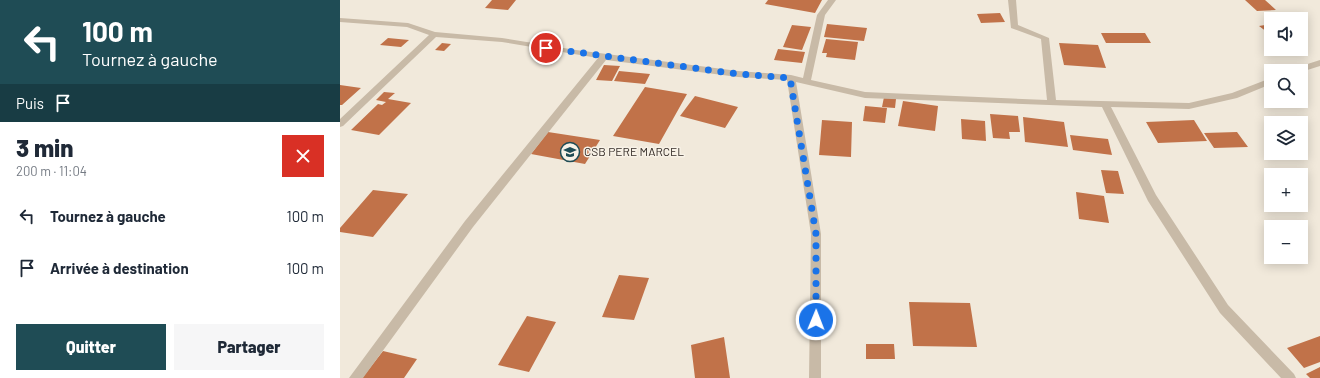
<!DOCTYPE html>
<html lang="fr">
<meta charset="utf-8">
<style>
body{margin:0;font-family:Barlow,sans-serif;background:#f6f6f7;color:#1f2937;height:100vh;display:flex;flex-direction:column;font-size:15px;white-space:nowrap}
*{box-sizing:border-box;margin:0}
p{font-size:13px;color:#747a83}
.icon{flex:none;width:22px;height:22px;fill:none;stroke:currentColor;stroke-width:2;stroke-linecap:round;stroke-linejoin:round}
.map{position:relative;flex:1;overflow:hidden}
.panel{display:flex;flex-direction:column;background:#fff;width:340px}
.panel>*{flex:none}
.hud{background:#1f4c55;color:#fff;overflow:hidden}
.buttons{position:absolute;left:924px;top:12px;display:grid;gap:8px}
.buttons a{display:grid;place-items:center;width:44px;height:44px;border-radius:0px;background:#fff;box-shadow:0 2px 10px #0003;font-size:20px}
.pin{position:absolute;display:grid;place-items:center;width:34px;height:34px;color:#fff;margin:-17px;border:2px solid #fff;border-radius:50%;box-shadow:0 1px 4px #0007}
.me{position:absolute;width:44px;margin:-22px;rotate:1deg;stroke-linejoin:round;filter:drop-shadow(0 0 3px #0008)}
.turn{display:flex;align-items:center;gap:14px;height:84px;padding:0 16px;font-size:18px}
.turn .icon{width:52px;height:52px;stroke-width:2.5}
.turn b{display:block;font-size:28px;line-height:34px}
.then{display:flex;align-items:center;height:38px;padding:0 16px;background:#0003;gap:8px;font-size:15px}
.round{display:grid;place-items:center;flex:none;width:42px;height:42px;border-radius:0px;background:#f6f6f7}
.head{display:flex;align-items:center;justify-content:space-between;height:68px;padding:0 16px}
h1{font-size:24px;font-weight:800;line-height:30px}
.cta{display:flex;gap:8px;margin-top:auto;padding:8px 16px}
.cta a{flex:1;height:46px;border-radius:0px;background:#1f4c55;color:#fff;font-size:16px;font-weight:800;line-height:46px;text-align:center}
.cta a+a{background:#f6f6f7;color:#1f2937}
ul{padding:0;list-style:none}
li{display:flex;align-items:center;gap:12px;height:52px;padding:0 16px}
li div{flex:1}
li b{display:block;font-size:15px}
li em{font-style:normal}
main{display:flex;flex:1;min-height:0}
.map>svg:first-child{display:block}
.building{fill:#c17249}
.lines{fill:none;stroke-linecap:round;stroke-linejoin:round}
.street{fill:#c8baa7;fill-rule:evenodd}
.route{stroke:#1a73e8;stroke-width:7;stroke-dasharray:0 12.6}
.labels{text-anchor:middle;stroke-width:3;stroke-linejoin:round;paint-order:stroke}
.poi-label{font-size:12px;fill:#352d28;stroke:#f8f2e7;text-anchor:start}
</style>
<main>
<section class="panel">
<div class="hud">
<div class="turn"><svg class="icon" aria-label="left" viewBox="0 0 24 24"><path d="M17 20v-9H6M10 6l-5 5 5 5"/></svg><div><b>100 m</b>Tournez à gauche</div></div>
<div class="then">Puis<svg class="icon" aria-label="arrive" viewBox="0 0 24 24"><path d="M6 21V4h12l-3 4 3 4H6"/></svg></div>
</div>
<div class="head"><div><h1>3 min</h1><p>200 m · 11:04</p></div><a class="round" style="background:#d93025;color:#fff"><svg class="icon" aria-label="close" viewBox="0 0 24 24"><path d="M6 6l12 12M18 6L6 18"/></svg></a></div>
<ul>
<li><svg class="icon" aria-label="left" viewBox="0 0 24 24"><path d="M17 20v-9H6M10 6l-5 5 5 5"/></svg><div><b>Tournez à gauche</b></div><em>100 m</em></li>
<li><svg class="icon" aria-label="arrive" viewBox="0 0 24 24"><path d="M6 21V4h12l-3 4 3 4H6"/></svg><div><b>Arrivée à destination</b></div><em>100 m</em></li>
</ul>
<div class="cta"><a>Quitter</a><a>Partager</a></div>
</section>
<div class="map">
<svg width="980" height="378" viewBox="0 0 980 378">
<rect width="100%" height="100%" fill="#f1e9db"/>
<path class="building" d="M152,0H176L168,10L145,8Z
M428,0H482L475,13L425,4Z
M905,0H925L936,10L917,11Z
M660,13L665,22L641,23L637,14Z
M487,24L527,28L524,41L484,37Z
M931,24V35L919,26Z
M452,25L471,27L462,50L443,47Z
M761,33H805L811,43H766Z
M48,38L69,40L61,47L40,45Z
M486,39L518,42L515,60L486,57L487,53H482Z
M102,43L111,44L104,51L95,50Z
M719,43L758,45L766,68L724,65Z
M438,49L465,52L462,63L434,60Z
M264,65L280,66L272,81L256,80Z
M279,71L310,74L305,84L274,81Z
M0,85L21,88L2,105H0Z
M305,87L347,94L319,144L273,136Z
M44,92L55,93L48,99L71,103L39,135L11,130L38,104L42,105L46,102L36,100Z
M355,96L398,107L385,128L340,116Z
M544,97L556,99L555,108L542,107Z
M563,101L598,106L595,131L558,126Z
M525,106L547,108L545,123L523,121Z
M650,114L678,116L680,132H669L670,139L653,138Z
M683,117L724,122L728,147L685,142Z
M621,119L645,121L646,141L622,139Z
M482,120L512,122L511,157L479,155Z
M854,120L867,141L818,143L806,122Z
M208,132L260,140L245,164L191,154Z
M897,132L908,147L874,148L864,133Z
M730,135L768,139L772,155L733,150Z
M761,170L778,171L784,194L766,193Z
M33,190L68,194L33,237L0,232V228Z
M736,192L764,196L769,223L739,219Z
M279,275L309,278L294,320L262,317Z
M569,302L630,303L637,347L573,346Z
M187,316L216,322L189,372L158,365Z
M980,336V362L964,368L947,348Z
M384,337L390,378H355L351,345Z
M526,344H554L555,359H526Z
M43,351L77,359L64,378H22Z
M980,367V378H970L966,374Z"/>
<g class="lines">
<path class="street" d="M488,0H496L485,15L471,80L525,92L707,100L701,39L671,28L668,0H676L678,25L709,38L716,100L849,103L892,93L931,78V84L897,98L849,109L771,107L816,195L888,305L954,374L956,378H941L880,313L808,201L762,107L525,98L456,82L481,234V378H469L471,234L447,80L398,77L266,60L133,227L23,378H9L125,221L258,58L162,42L96,37L3,126L0,127V119L89,35L67,27L0,22V18L68,23L95,32L162,38L236,50L398,71L451,75L463,78L477,15Z
M980,60V66L961,72L951,71L952,69Z"/>
</g>
<g class="lines">
<path class="route" d="M206,48L398,74L450,78L476,234V320"/>
</g>
<defs>
<g id="school-ring" transform="scale(1)"><circle r="9.5" fill="#f8f2e7" stroke="#1f4c55" stroke-width="1.5"/><path d="M0-5L7-2L0 1L-7-2ZM-4 1L0 2.5L4 1V4Q0 6-4 4Z" fill="#1f4c55"/></g>
</defs>
<g fill-rule="evenodd">
<use href="#school-ring" x="230" y="152"/>
</g>
<g class="labels">
<g class="poi-label">
<text x="244" y="156">CSB PERE MARCEL</text>
</g>
</g>
</svg>
<div class="buttons">
<a><svg class="icon" aria-label="sound" viewBox="0 0 24 24"><path d="M4 9h4l5-4v14l-5-4H4zM17 9q2 3 0 6"/></svg></a>
<a><svg class="icon" aria-label="search" viewBox="0 0 24 24"><circle cx="10" cy="10" r="6"/><path d="M15 15l6 6"/></svg></a>
<a><svg class="icon" aria-label="layers" viewBox="0 0 24 24"><path d="M12 4l9 5-9 5-9-5zM3 14l9 5 9-5"/></svg></a>
<a>+</a>
<a>−</a>
</div>
<div class="pin" style="left:206px;top:48px;background:#d93025"><svg class="icon" aria-label="arrive" viewBox="0 0 24 24"><path d="M6 21V4h12l-3 4 3 4H6"/></svg></div>
<svg class="me" style="left:476px;top:320px" viewBox="-20 -20 40 40"><circle r="17" fill="#1a73e8" stroke="#fff" stroke-width="3"/><path d="M0-11L8 9 0 5-8 9z" fill="#fff"/></svg>
</div>
</main>
